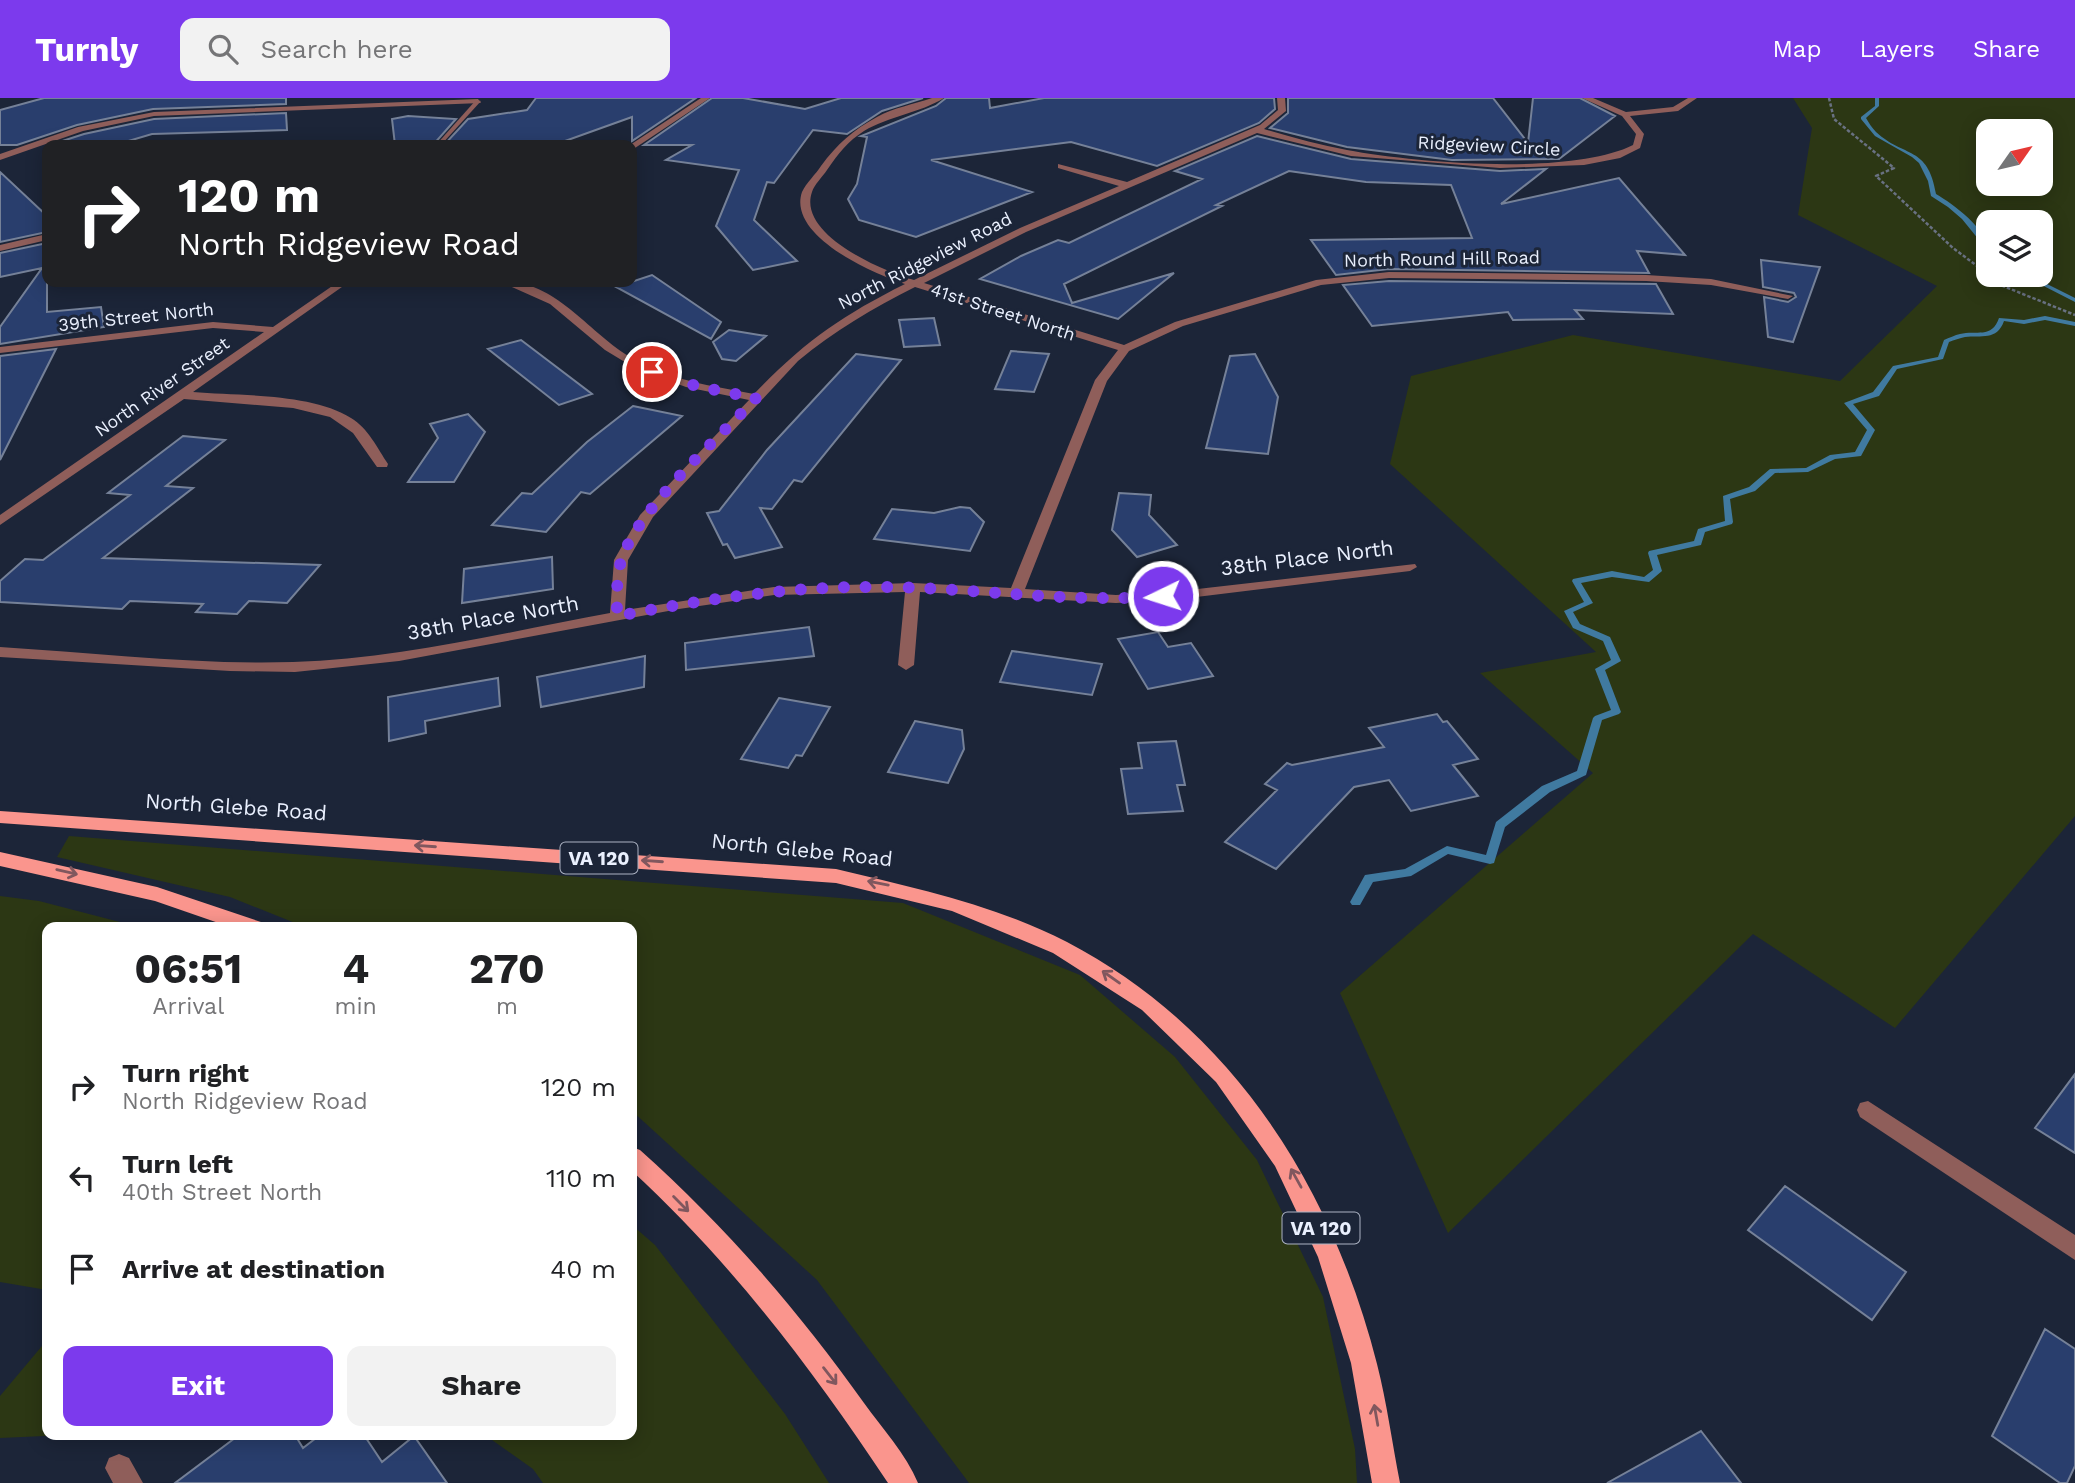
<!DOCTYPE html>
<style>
body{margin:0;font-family:"Work Sans",sans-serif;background:#f2f2f2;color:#202124;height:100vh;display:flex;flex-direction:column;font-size:26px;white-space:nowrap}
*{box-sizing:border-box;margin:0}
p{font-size:23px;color:#757577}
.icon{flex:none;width:38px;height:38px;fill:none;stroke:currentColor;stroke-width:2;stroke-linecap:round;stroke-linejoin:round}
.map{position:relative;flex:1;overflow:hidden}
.details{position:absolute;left:42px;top:824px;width:595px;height:518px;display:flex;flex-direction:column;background:#fff;border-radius:14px;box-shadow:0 4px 18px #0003}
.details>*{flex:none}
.banner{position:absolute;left:42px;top:42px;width:595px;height:147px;border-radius:14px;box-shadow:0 4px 18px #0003;background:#202124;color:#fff;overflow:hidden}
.needle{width:46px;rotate:56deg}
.tools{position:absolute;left:1976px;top:21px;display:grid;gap:14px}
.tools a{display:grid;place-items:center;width:77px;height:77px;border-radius:14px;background:#fff;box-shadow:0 4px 18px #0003;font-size:35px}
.pin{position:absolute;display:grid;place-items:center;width:60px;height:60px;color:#fff;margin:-30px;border:4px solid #fff;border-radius:50%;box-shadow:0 2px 7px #0007}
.me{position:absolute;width:77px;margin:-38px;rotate:266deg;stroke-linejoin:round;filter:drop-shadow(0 0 5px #0008)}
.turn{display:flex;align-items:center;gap:24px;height:147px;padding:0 21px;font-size:32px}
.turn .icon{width:91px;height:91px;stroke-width:2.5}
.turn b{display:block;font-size:49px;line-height:60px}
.eta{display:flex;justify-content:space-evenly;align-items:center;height:119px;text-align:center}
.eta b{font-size:42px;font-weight:700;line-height:49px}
.primary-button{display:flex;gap:14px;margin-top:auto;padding:14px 21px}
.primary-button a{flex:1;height:80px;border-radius:14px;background:#7c3aed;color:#fff;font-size:28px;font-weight:700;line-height:80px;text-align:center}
.primary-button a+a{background:#f2f2f2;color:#202124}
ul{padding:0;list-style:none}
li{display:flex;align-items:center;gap:21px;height:91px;padding:0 21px}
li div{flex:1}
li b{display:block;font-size:26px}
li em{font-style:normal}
header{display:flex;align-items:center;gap:42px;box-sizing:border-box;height:98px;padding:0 35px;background:#7c3aed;color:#fff}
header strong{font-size:33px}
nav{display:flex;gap:38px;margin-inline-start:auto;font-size:24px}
.search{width:490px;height:63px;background:#f2f2f2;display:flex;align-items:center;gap:18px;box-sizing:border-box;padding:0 24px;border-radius:14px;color:#757577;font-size:26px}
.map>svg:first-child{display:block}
.green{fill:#2c3714;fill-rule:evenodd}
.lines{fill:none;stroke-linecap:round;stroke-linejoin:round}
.stream{fill:#407aa0;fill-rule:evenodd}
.building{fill:#293e6d;stroke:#758198;stroke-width:2}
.path{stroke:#697182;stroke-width:2.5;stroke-dasharray:3.5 2;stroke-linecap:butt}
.lane{fill:#8f5e5a;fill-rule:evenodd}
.street{fill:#8f5e5a;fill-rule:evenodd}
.primary{fill:#fa958d;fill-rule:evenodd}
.oneway{stroke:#80575e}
.route{stroke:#7c3aed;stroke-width:12;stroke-dasharray:0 21.6}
.labels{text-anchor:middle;stroke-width:6;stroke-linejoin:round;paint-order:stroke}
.far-street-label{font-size:18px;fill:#eaf0fe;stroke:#1c2538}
.shield{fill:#1c2538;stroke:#acb3c3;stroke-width:2}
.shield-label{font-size:19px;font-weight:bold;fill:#eaf0fe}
.street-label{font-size:21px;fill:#eaf0fe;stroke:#1c2538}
</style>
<header>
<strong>Turnly</strong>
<div class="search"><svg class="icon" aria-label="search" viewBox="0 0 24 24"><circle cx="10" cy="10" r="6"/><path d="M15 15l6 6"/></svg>Search here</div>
<nav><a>Map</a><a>Layers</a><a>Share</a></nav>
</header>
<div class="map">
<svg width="2075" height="1385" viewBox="0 0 2075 1385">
<rect width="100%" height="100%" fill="#1c2538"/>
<path class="green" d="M1793,0H2075V718L1895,930L1753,836L1448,1135L1340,895L1593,675L1480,575L1596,554L1390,366L1411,278L1573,237L1840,283L1937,188L1798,117L1812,30ZM2040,33V86H1988V33ZM1988,124H2040V177H1988Z
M69,738L903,805L1080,877L1175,959L1257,1062L1323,1199L1355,1351L1357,1385H969L817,1182L632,1013V830L305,829L230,799L57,759Z
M0,798L39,803L139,829L47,830V1192L0,1184Z
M632,1127L655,1147L785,1316L829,1385H543L533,1371L485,1337H632Z
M47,1242V1337H66L0,1340V1298Z"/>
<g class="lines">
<path class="stream" d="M1875,0H1879V8L1866,20C1869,25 1872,30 1876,34C1904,60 1928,47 1936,96C1953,106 1988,131 1988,153L1962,121L1948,109L1931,98L1928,83L1919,65L1912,59L1875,38L1861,21V19L1875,8Z
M2022,177H2029L2075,200V204Z
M2045,218L2075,224V228L2045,222L2024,226L2004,223C1997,243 1981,237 1965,239C1960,240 1954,242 1949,244L1943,261L1897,271L1879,298L1853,306L1875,332L1861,358L1835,361L1808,374L1775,375L1755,393L1730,401L1733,424L1732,426L1705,434L1701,447L1657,457L1662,473L1649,484L1612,479L1581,485L1593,505L1573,514L1580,526L1610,539L1621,563L1605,572L1621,614L1619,616L1602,622L1586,677L1550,694L1505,729L1494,765L1490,766L1448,756L1411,778L1373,784L1360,807H1352L1350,804L1365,777L1405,771L1447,748L1486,757L1496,724L1542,688L1577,673L1593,620L1595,618L1611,612L1595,571L1611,562L1603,543L1573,530L1564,513L1584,504L1572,483L1573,481L1612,473L1644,479L1653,472L1648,455L1649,453L1694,443L1698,431L1725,423L1723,398L1749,389L1770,371L1806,370L1830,357L1855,354L1867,332L1844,305L1873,294L1893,268L1938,259L1944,242C1949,240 1955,237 1960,236C1976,232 1992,241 1999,220L2024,222Z"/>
</g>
<path class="building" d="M44,0H286V6L153,11L77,27L17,47H0V12Z
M536,0H696L632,43V19L554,47H444L468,21L527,12Z
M712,0H743L805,11L841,0H923L882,13L847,36L813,32L774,85L767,84L754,122L797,163L753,172L716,128L739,72L666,62L692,47H644Z
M946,0H989L990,10L1044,0H1274L1275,11L1259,25L1157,68L1071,44L931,62L1032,94L916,139L859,122L848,101L857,86L867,39L861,38L936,8Z
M1288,0H1493L1528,45L1533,0H1580L1615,18L1559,61L1452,62L1347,49L1270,30L1288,15Z
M286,15L287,32L152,36L115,47H50L84,36L154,21Z
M408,18L456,21L433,47H395L392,21Z
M1257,38L1351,61L1500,73L1546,71L1501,106L1619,80L1685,157L1637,153L1649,175L1389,171L1336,177L1311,142L1472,140L1451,87L1366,84L1289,73L1216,107L1222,108L1064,186L1072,205L1174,175L1118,221L980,181L1021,158L1058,142L1069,145L1202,81L1175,73Z
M0,74L47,118V134L0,144Z
M47,145V214L101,209L104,229L0,246V229L42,170L0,179V155Z
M1761,162L1820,169L1793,244L1768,239L1764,199L1788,204L1796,199L1794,195L1763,189Z
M652,177L721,224L711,241L616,189Z
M1389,183L1656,186L1673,216L1575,212L1583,221L1513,222L1508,214L1372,228L1343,187Z
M934,220L940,247L904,249L899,222Z
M729,232L766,238L736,263L722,261L713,244Z
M521,242L592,296L559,307L488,251Z
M56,251L0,362V258Z
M1011,253L1049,256L1034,294L995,291Z
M856,256L901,262L802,384L794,382L772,411L760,410L782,449L735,460L727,446L723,447L707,415L719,413L767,352Z
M1255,256L1278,299L1268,356L1206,350L1230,258Z
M633,308L682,318L590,396L581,394L546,434L492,427L522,395L532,396L587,344Z
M468,316L485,334L454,384H408L438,340L430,326Z
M183,338L225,342L166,388L193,390L103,460L320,467L287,505L249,503L237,516L196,514L203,506L130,503L122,511L0,504V483L25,461L43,462L130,397L108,395Z
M1119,395L1151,397L1149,417L1177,447L1137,459L1112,432Z
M960,409L970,410L984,424L970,453L874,441L892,411L934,415Z
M552,459L553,491L462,505L464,471Z
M809,529L814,558L686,572L685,545Z
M1158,534L1168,549L1191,545L1213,578L1148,591L1118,541Z
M1012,553L1102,566L1092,597L1000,584Z
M645,558L644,589L541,609L537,579Z
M498,580L500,608L425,623L426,635L389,643L388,599Z
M779,600L830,609L802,658L796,657L788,670L741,661Z
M1437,616L1443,624L1447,623L1478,661L1453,667L1478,698L1411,713L1389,682L1354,689L1276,771L1225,744L1277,692L1265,686L1287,665L1292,667L1384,649L1369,630Z
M915,623L962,632L964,651L948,685L888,674Z
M1176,643L1185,687H1177L1183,713L1128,716L1121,671L1142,670L1138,645Z
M2075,976V1055L2035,1030Z
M1785,1088L1906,1174L1872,1222L1748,1132Z
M2045,1231L2075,1251V1368L2067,1385H2060L1992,1338Z
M1701,1333L1741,1385H1607Z
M239,1337H295L303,1350L320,1337H364L382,1364L414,1338L447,1385H175Z"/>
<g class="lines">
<path class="path" d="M1829,0L1834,21L1894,70L1876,78L1953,150L1988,176
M1989,177L2003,188L2075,217"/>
<path class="lane" d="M476,2L481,3L441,47H436Z"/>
<path class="street" d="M701,0H710L632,52L630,47Z
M932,0H944C920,15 889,18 864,33C848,43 838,56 827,72C823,78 814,87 812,94C797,137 883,173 914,182L1020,130L1119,88L1058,70V66L1127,84L1260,27L1278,12L1277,0H1285L1286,13L1264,31C1292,39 1319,47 1347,52C1417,65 1571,78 1633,47L1636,36L1622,18L1582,0H1593L1626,14L1673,9L1688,0H1697L1678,13L1630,18L1644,36L1640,50L1620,60L1584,67L1500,70L1351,58L1257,35L1026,134L924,185L1124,247L1175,224L1316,182L1389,174L1646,177L1711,181L1793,198L1788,201L1711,187L1646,183L1389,180L1321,187L1183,228L1129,253L1107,283L1025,491L1116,497L1180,493L1415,466L1417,469L1410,473L1180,501L1116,505L920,494L914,567L906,572L898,567L905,494L774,497L679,511L399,563L295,574L230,573L0,559V549C97,555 196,567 293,564C399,561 506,534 610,515L614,462L640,417L749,302L686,289L638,272L605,252L550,206L501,184C556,181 588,235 632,260C669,282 712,288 754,296C804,244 841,218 905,186C874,176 787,138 802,94C806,85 816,76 821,68C837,46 853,32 877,19C893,10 914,6 932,0ZM915,189L1118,252L1095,282L1011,490L913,485L774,489L625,512L628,462L653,419L798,263C834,233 873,210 915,189Z
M478,1L481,5L154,18L83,33L0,62V56L78,29L154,14Z
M47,136V142L0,153V147Z
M338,184H349L193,294C239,298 312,295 351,320C368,330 378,351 388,366L387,369H377L353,335L330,319L293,310L184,301L0,427V417L264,234L213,230L0,255V249L213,224L273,229Z
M1868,1003L2075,1137V1162L1860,1019L1857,1012L1860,1005Z
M119,1356L129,1360L143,1385H113L105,1370L109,1360Z"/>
<path class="primary" d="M0,713L836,771C915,790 995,807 1067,844C1232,930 1332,1089 1377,1266C1387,1305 1392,1345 1400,1385H1372L1351,1265L1318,1159L1275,1068L1216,984L1142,912L1053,855L952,813L836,785L0,725Z
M0,754L157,789L264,825L266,830H233L155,803L0,768Z
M632,1049L640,1052C725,1128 798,1212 864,1305C882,1330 906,1356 918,1385H888C813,1272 732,1165 632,1073Z"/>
</g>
<defs><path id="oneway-shaft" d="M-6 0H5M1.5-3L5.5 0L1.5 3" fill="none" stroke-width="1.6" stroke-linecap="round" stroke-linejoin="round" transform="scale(1.75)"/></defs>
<g class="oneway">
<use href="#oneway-shaft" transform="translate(425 748) rotate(-176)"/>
<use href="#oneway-shaft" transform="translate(652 763) rotate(-176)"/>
<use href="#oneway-shaft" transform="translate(67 774) rotate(13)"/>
<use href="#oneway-shaft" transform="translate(878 785) rotate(-169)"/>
<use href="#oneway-shaft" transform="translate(1111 879) rotate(-145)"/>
<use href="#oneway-shaft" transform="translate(1296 1080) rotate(-119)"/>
<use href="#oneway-shaft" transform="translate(681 1106) rotate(45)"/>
<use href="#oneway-shaft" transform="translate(830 1278) rotate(52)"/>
<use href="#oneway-shaft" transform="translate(1376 1317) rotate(-100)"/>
</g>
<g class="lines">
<path class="route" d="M652,274L700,289L756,300C717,342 641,407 622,460C616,478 617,499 617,518C703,502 788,488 876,489C972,489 1067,506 1163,498"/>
</g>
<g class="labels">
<g class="far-street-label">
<text transform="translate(1489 48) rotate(3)" y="6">Ridgeview Circle</text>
<text transform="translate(1442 161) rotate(-1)" y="6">North Round Hill Road</text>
<text transform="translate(925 163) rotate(-27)" y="6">North Ridgeview Road</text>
<text transform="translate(1003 214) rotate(18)" y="6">41st Street North</text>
<text transform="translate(136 219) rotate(-6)" y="6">39th Street North</text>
<text transform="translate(162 289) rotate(-35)" y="6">North River Street</text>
</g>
<g class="shield">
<rect x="560.5" y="744.5" width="77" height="31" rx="5"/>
<rect x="1282.5" y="1114.5" width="77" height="31" rx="5"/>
</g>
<g class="shield-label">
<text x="599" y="767">VA 120</text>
<text x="1321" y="1137">VA 120</text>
</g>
<g class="street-label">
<text transform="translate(1307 460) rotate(-7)" y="7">38th Place North</text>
<text transform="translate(493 520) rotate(-10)" y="7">38th Place North</text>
<text transform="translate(236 709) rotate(4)" y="7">North Glebe Road</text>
<text transform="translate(802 752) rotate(6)" y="7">North Glebe Road</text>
</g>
</g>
</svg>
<div class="tools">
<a><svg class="needle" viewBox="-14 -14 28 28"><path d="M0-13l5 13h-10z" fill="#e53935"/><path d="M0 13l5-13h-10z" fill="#757577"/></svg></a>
<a><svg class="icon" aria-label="layers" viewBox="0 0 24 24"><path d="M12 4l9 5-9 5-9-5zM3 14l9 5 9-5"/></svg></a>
</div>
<div class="pin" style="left:652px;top:274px;background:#d93025"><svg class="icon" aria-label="arrive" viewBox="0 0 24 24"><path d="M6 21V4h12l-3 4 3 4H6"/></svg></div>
<svg class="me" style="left:1163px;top:498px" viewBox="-20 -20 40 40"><circle r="17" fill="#7c3aed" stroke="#fff" stroke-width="3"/><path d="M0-11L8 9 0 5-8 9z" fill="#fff"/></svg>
<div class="banner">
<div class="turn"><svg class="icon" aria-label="right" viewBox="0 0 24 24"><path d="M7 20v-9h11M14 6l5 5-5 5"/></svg><div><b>120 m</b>North Ridgeview Road</div></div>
</div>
<section class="details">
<div class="eta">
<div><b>06:51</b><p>Arrival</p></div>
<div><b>4</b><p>min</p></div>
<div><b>270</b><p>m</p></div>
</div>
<ul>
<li><svg class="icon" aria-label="right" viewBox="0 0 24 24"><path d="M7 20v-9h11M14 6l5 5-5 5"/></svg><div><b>Turn right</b><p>North Ridgeview Road</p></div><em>120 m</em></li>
<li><svg class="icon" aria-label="left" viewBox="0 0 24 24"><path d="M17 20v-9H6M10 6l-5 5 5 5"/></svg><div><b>Turn left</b><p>40th Street North</p></div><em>110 m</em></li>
<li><svg class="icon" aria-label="arrive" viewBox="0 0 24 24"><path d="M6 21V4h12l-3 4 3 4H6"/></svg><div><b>Arrive at destination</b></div><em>40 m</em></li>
</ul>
<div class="primary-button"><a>Exit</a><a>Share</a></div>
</section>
</div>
